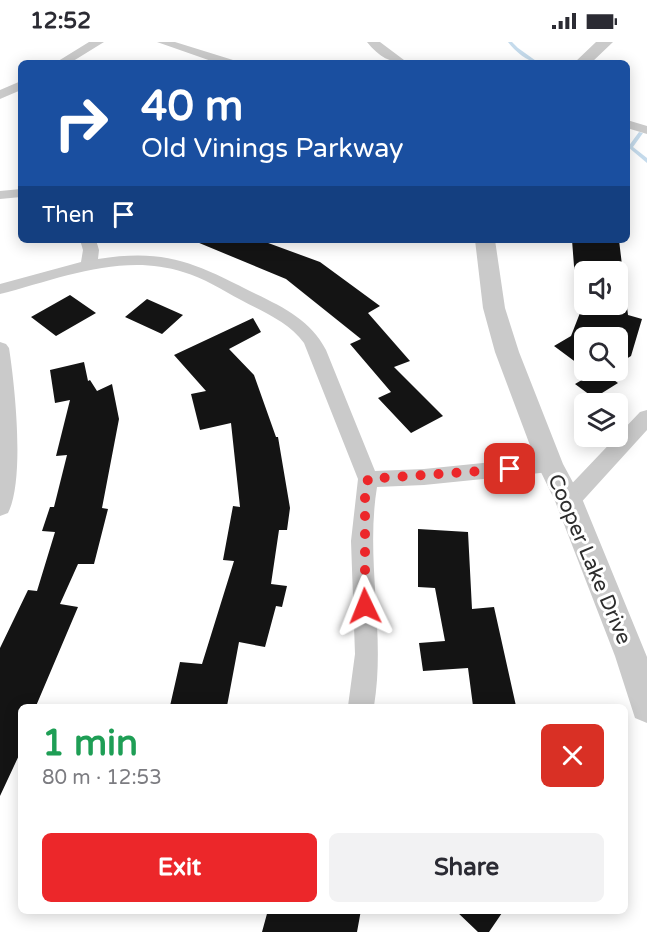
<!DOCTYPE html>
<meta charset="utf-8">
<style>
body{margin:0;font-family:"Varela Round",sans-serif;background:#f2f2f3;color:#2b2b33;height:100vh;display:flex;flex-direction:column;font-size:22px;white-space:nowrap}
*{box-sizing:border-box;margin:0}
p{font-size:20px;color:#7c7c81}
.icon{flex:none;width:33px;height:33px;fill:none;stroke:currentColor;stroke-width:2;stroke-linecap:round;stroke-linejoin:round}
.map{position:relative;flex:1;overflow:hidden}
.drawer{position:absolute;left:18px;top:662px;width:610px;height:210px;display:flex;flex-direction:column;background:#fff;border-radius:9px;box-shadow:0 3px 15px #0003}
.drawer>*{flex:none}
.banner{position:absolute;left:18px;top:18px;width:612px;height:183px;border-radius:9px;box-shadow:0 3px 15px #0003;background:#1a4fa0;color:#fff;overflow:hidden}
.buttons{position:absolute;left:574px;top:219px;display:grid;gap:12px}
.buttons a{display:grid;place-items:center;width:54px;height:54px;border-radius:9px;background:#fff;box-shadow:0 3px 15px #0003;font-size:30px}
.pin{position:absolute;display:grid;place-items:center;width:51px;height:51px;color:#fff;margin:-26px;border-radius:12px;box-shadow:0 3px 9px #0006}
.me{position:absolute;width:66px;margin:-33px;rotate:358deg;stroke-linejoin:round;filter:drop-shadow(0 0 4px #0008)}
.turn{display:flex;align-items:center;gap:21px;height:126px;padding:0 24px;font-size:27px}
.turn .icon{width:78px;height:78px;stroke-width:2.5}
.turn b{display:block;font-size:42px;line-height:51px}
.then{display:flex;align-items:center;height:57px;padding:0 24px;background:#0003;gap:12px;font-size:22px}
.round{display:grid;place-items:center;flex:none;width:63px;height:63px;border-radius:9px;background:#f2f2f3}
.headline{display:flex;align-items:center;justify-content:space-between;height:102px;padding:0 24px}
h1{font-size:36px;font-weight:700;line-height:45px;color:#1e9e55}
.primary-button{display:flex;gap:12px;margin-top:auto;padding:12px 24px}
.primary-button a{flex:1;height:69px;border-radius:9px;background:#ec272a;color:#fff;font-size:24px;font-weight:700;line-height:69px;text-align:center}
.primary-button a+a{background:#f2f2f3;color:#2b2b33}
.status{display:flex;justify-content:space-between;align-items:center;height:42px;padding:0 30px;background:#fff;direction:ltr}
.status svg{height:16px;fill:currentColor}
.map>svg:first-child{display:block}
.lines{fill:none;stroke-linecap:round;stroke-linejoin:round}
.stream{fill:#c5dbec;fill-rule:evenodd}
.building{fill:#141414}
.minor{fill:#cacaca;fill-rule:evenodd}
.tertiary{fill:#cacaca;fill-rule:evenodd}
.route{stroke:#ec272a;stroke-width:10;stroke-dasharray:0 18}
.labels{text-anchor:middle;stroke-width:6;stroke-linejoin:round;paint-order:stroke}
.street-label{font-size:21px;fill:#2d2d2d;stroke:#fff}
</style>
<div class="status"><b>12:52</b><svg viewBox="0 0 49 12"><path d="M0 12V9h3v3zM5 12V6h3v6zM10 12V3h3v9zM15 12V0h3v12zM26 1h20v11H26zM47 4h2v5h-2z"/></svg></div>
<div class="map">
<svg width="647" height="890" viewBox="0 0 647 890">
<rect width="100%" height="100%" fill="#fff"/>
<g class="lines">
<path class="stream" d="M508,0H512L518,6L539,21C527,20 515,9 508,0Z
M639,90L643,91L633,105L647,116V121L628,105Z"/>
</g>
<path class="building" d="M192,198H260L320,220L380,264L368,271L410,319L394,325L443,374L411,391L378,356L391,350L350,302L361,297L286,237Z
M572,198L596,200V198H619L628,273L642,277L631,314L618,322V296H585V327L554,304L571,294L585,258V262H618V230H585V238L575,237Z
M70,253L96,271L56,294L31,275Z
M147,257L183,273L162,292L125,275Z
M253,276L261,290L229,307L254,333L276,395H278L290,466L287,488H279L271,542L287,544L282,565L276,564L265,605L239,600L227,664H170L180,620L202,622L234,519L223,518L233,464L240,465L231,381L200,388L191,352L206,349L174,313Z
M84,320L88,339L90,338L97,349L112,342L119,377L102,466L108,467L94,522H78L60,562L78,565L36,664H21V709L0,754V606L28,548L37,549L55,490L42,489L50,465H54L67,413L56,414L70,358L55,361L50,328Z
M587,328H608L604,331L618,341L594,356L575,342L592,332Z
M418,487L468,490L472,567L494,565L516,664H473L468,626L423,629L419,601L445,599L435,546L418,545Z
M268,868H361L357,890H262Z
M455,868H504L489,890H478Z"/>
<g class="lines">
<path class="minor" d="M89,0H104L70,21H55Z
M157,0H175L233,18L235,21H217Z
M367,0H380L408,21C390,21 379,15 367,0Z
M21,39V48L0,57V48Z
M627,78L647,84V92L627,86Z
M21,147V155L0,157V149Z
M80,198H96L99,208L98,217C168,206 196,222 256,252C285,266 311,279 326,308L375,429L424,427L550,414L557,416L560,422L557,428L550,430L424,443L377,445C365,518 386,591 374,664H348L355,612L351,499L358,437L304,301C289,280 263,270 241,258C222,248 204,236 183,230C123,210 58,237 0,252V242L81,220L83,208Z
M0,300L6,302L9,306C15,344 25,438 8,471L0,474Z
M647,368V388L577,465L569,468L561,465L558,459L561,453L640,370Z"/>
<path class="tertiary" d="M596,0H613L591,21H574Z
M475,198H495L505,266L519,310L563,422L583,459L647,615V681L635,676L615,614L555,459L537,422L495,310L483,266Z"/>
</g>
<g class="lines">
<path class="route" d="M365,564V452L368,437L510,427"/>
</g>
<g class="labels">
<g class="street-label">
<text transform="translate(590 517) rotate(67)" y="7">Cooper Lake Drive</text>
</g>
</g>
</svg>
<div class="buttons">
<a><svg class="icon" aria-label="sound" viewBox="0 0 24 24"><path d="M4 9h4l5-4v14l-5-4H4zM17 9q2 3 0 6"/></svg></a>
<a><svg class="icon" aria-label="search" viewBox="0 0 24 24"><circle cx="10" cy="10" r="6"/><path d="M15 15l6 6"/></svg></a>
<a><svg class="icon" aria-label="layers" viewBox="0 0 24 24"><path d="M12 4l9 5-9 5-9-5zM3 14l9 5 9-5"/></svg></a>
</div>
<div class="pin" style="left:510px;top:427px;background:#d93025"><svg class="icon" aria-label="arrive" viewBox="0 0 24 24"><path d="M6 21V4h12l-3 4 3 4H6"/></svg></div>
<svg class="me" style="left:365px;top:564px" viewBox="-20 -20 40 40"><path d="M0-17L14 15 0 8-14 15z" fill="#ec272a" stroke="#fff" stroke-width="4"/></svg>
<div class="banner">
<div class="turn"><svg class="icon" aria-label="right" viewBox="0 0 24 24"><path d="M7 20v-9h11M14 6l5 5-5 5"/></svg><div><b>40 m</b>Old Vinings Parkway</div></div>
<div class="then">Then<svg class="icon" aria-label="arrive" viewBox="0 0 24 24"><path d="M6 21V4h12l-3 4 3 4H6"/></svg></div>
</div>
<section class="drawer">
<div class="headline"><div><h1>1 min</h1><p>80 m · 12:53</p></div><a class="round" style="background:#d93025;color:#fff"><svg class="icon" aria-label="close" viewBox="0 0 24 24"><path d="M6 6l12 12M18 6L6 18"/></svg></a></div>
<div class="primary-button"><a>Exit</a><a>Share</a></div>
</section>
</div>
